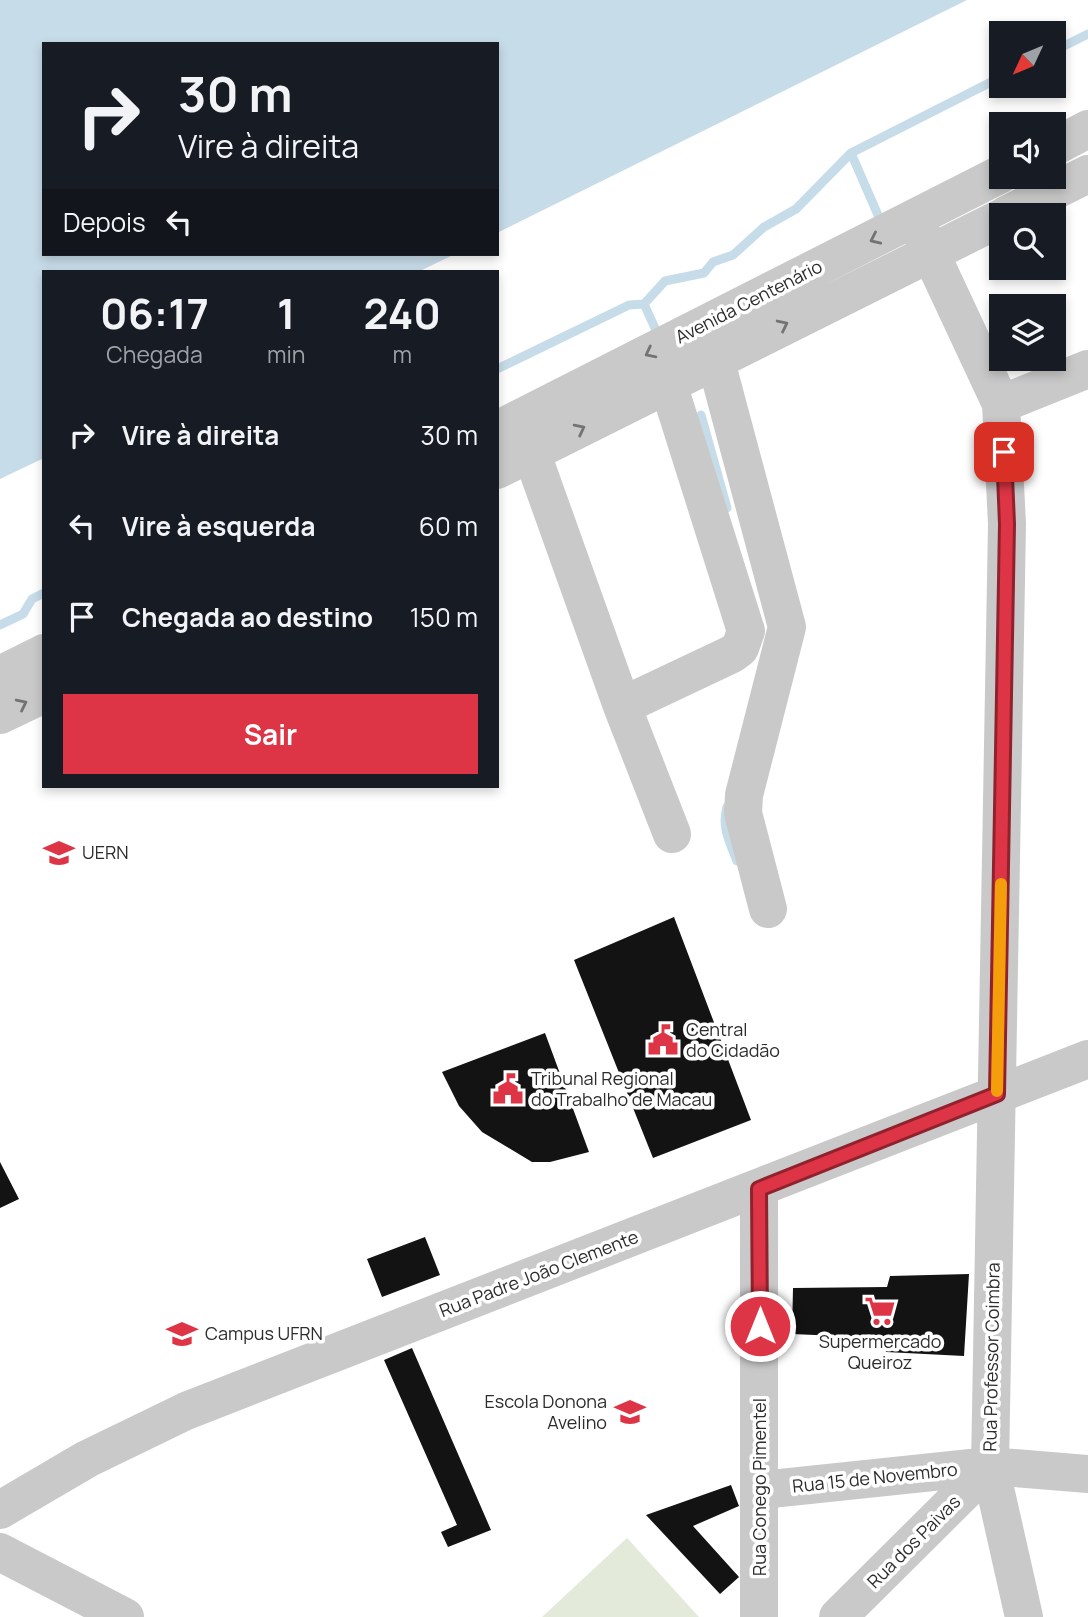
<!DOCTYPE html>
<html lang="pt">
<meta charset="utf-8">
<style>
body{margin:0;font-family:Manrope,sans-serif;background:#242831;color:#f1f3f6;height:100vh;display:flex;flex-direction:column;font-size:26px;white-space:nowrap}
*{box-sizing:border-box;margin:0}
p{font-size:23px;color:#9ea1a6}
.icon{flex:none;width:38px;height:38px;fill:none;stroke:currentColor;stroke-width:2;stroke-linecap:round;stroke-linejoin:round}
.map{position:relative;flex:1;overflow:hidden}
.sheet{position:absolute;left:42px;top:270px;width:457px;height:518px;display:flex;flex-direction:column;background:#171b24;border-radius:0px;box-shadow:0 4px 10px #0003}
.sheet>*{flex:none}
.guide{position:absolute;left:42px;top:42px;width:457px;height:214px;border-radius:0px;box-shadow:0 4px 10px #0003;background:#171b24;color:#f1f3f6;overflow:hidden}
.needle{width:46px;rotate:226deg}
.controls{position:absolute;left:989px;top:21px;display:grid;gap:14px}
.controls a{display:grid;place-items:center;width:77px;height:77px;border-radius:0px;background:#171b24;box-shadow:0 4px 10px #0003;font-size:35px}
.pin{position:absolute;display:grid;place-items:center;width:60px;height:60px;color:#fff;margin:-30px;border-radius:14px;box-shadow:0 4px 10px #0006}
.me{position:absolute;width:77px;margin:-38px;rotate:0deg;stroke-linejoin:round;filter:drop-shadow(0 0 5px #0008)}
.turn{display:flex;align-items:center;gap:24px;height:147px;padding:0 21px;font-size:32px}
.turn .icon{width:91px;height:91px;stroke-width:2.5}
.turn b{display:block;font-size:49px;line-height:60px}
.then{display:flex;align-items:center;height:66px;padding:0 21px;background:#0003;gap:14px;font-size:26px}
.eta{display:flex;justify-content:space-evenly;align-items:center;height:119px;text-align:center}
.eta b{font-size:42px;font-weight:700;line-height:49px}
.primary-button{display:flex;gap:14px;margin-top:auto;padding:14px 21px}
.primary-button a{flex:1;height:80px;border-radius:0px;background:#dd3545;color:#fff;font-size:28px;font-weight:700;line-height:80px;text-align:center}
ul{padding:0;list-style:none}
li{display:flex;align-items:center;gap:21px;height:91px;padding:0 21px}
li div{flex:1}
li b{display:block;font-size:26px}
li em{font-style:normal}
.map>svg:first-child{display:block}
.green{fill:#e3eada}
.water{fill:#c7dce9}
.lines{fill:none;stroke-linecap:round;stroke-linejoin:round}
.stream{stroke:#c7dce9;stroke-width:9}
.building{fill:#131313}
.minor{stroke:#c9c9c9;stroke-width:38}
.oneway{stroke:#737373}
.route-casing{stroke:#90222d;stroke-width:18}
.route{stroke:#dd3545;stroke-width:12}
.slow{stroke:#f59e0b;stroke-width:12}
.labels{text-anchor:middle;stroke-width:7;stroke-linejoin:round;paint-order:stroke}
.street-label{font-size:18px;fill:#2c2c2c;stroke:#fff}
.poi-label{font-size:18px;fill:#2c2c2c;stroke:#fff;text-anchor:start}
</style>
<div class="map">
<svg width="1088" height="1617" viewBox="0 0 1088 1617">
<rect width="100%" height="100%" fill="#fff"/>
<path class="green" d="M627,1538L699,1617H542Z"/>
<path class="water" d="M0,0H967L497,233V44H44V254H455L420,271H44V458L0,479Z"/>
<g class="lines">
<path class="stream" d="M1054,51L1088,34
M851,153L881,222
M644,304L659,337
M497,369L629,305L644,304L665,281L704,273L713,262L733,255L764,227L796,209L851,153L1001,77
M701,415L727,508
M0,625L23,614L32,599L44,593
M727,807C721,827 730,843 737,861"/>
</g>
<path class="building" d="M674,917L751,1120L653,1158L574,960Z
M545,1033L589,1152L550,1162H532L482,1132L459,1106L442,1072Z
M0,1162L19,1199L0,1208Z
M425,1237L440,1275L382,1297L367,1259Z
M969,1274L964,1356L886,1352L884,1338L792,1334L793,1288L887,1287L890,1276Z
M412,1348L491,1530L448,1547L441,1532L457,1525L384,1360Z
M731,1485L739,1506L693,1526L739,1577L720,1594L646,1515Z"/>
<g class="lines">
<path class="minor" d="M1054,147L1088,129
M1006,215L1088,174
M915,220L1001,404L1007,524L990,1466L1024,1617
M715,358L787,627L744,795L743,813L768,909
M1001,404L1088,369
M523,429L622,706L672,834
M497,430L1001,174
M497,470L1001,218
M0,675L44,653
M622,706L732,654L740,648L746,631L668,384
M0,715L44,694
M761,1490L990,1466L1088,1474
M0,1510L87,1459L186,1411L1088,1059
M0,1552L125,1617
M759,1617V1189
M838,1617L990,1466"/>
</g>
<defs><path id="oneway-chevron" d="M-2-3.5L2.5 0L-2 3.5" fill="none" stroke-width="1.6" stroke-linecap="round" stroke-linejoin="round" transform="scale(1.75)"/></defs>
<g class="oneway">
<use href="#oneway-chevron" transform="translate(875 239) rotate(155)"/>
<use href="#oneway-chevron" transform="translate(783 325) rotate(-26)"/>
<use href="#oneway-chevron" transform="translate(650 353) rotate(153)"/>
<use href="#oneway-chevron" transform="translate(580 429) rotate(-27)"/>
<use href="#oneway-chevron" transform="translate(22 704) rotate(-26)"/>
</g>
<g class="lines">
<g class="route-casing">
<path id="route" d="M760,1326L759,1189L997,1094L1007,524L1004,452"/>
</g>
<use href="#route" class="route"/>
<path class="slow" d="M997,1091L1001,884"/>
</g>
<defs>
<g id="school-bare" transform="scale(2.415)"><path d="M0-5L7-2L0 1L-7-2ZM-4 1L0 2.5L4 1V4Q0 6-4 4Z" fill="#dd3545" stroke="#fff" stroke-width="2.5" paint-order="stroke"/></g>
<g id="civic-bare" transform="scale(2.415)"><path d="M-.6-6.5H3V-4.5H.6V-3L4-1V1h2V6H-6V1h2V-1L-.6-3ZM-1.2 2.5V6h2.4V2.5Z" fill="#dd3545" stroke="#fff" stroke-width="2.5" paint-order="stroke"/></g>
<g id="supermarket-bare" transform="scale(2.415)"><path d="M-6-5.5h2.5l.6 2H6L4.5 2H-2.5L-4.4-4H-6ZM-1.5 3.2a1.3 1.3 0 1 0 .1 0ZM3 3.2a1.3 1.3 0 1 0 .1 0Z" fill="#dd3545" stroke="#fff" stroke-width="2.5" paint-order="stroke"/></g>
<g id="university-bare" transform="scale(2.415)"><path d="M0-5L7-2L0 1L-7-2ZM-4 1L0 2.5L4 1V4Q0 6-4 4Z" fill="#dd3545" stroke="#fff" stroke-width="2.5" paint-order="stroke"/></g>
</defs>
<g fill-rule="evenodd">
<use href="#school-bare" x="59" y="853"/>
<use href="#civic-bare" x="663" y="1040"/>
<use href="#civic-bare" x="508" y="1089"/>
<use href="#supermarket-bare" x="880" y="1311"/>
<use href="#university-bare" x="182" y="1334"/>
<use href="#school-bare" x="630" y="1412"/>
</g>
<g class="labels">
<g class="street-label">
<text transform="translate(749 302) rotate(-27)" y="6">Avenida Centenário</text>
<text transform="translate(539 1274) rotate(-21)" y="6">Rua Padre João Clemente</text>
<text transform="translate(992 1357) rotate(-89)" y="6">Rua Professor Coimbra</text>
<text transform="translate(875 1478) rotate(-6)" y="6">Rua 15 de Novembro</text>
<text transform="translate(760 1487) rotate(-90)" y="6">Rua Conego Pimentel</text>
<text transform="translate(914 1542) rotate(-45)" y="6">Rua dos Paivas</text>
</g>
<g class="poi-label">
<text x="82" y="859">UERN</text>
<text x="686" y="1036">Central<tspan x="686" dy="21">do Cidadão</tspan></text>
<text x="531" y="1085">Tribunal Regional<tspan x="531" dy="21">do Trabalho de Macau</tspan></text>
<text x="205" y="1340">Campus UFRN</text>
<text x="880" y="1348" text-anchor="middle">Supermercado<tspan x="880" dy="21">Queiroz</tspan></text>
<text x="607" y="1408" text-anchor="end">Escola Donona<tspan x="607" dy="21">Avelino</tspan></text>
</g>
</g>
</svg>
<div class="controls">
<a><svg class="needle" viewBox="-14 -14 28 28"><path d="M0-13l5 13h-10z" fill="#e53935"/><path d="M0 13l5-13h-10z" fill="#9ea1a6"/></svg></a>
<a><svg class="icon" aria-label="sound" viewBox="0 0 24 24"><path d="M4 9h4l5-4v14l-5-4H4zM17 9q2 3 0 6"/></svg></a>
<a><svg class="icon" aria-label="search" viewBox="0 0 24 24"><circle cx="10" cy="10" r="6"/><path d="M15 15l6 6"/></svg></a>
<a><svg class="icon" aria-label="layers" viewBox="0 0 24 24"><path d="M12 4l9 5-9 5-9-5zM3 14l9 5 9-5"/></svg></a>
</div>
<div class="pin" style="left:1004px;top:452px;background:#d93025"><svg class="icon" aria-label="arrive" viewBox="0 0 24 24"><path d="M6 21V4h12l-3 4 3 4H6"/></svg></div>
<svg class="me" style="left:760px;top:1326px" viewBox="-20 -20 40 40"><circle r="17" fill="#dd3545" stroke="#fff" stroke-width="3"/><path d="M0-11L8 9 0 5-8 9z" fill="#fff"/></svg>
<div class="guide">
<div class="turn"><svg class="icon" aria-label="right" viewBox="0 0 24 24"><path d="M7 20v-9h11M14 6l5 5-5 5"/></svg><div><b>30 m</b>Vire à direita</div></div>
<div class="then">Depois<svg class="icon" aria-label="left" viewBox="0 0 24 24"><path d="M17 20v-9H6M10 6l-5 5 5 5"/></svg></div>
</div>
<section class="sheet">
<div class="eta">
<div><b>06:17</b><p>Chegada</p></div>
<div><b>1</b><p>min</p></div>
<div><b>240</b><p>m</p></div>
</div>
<ul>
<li><svg class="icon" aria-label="right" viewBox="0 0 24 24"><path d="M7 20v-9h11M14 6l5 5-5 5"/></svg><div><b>Vire à direita</b></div><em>30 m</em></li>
<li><svg class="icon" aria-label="left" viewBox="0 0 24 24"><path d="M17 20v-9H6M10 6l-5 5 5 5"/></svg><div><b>Vire à esquerda</b></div><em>60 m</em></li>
<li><svg class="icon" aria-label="arrive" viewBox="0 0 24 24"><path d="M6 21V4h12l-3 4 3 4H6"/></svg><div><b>Chegada ao destino</b></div><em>150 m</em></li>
</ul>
<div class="primary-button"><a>Sair</a></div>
</section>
</div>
